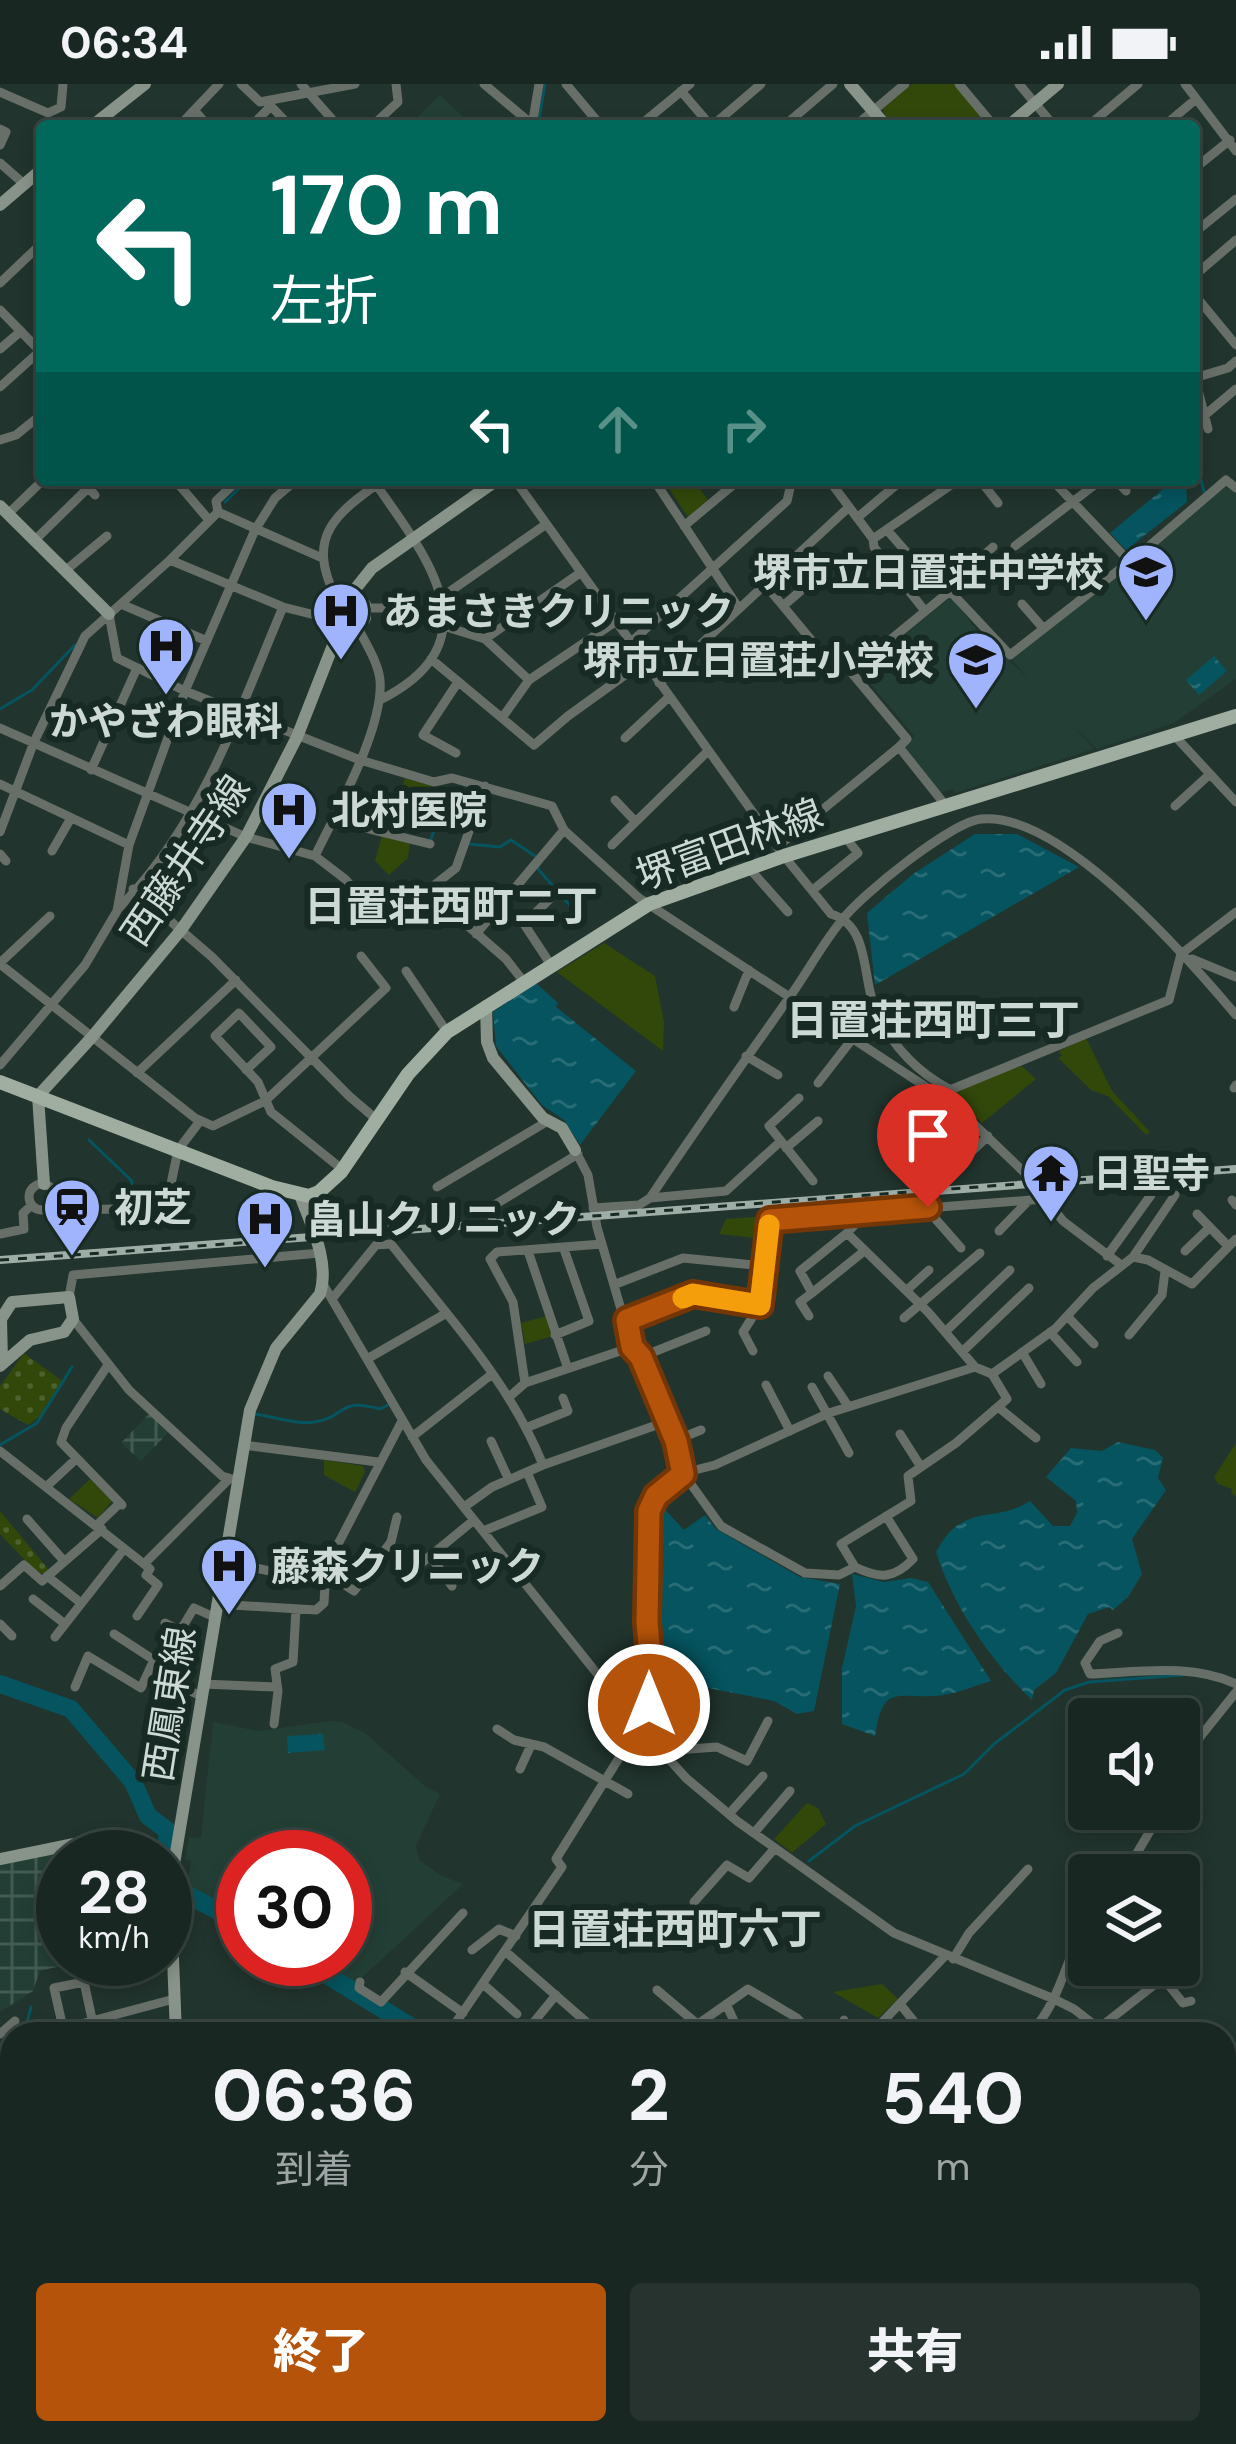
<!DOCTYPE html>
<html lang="ja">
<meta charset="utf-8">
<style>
body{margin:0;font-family:"DM Sans","Noto Sans JP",sans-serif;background:#26332f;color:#f1f3f6;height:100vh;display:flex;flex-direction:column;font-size:45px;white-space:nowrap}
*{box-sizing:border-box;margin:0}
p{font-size:39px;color:#9fa5a5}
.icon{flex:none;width:66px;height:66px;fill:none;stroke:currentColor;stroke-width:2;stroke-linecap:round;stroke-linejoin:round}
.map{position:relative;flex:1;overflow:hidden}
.details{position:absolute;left:0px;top:1938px;width:1236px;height:423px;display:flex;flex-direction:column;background:#192722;border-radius:36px 36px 0 0;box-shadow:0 6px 18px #0003,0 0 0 3px #374440}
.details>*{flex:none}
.top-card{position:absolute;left:36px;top:36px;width:1164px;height:366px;border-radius:12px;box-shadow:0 6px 18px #0003,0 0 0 3px #374440;background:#00695c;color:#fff;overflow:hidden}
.fabs{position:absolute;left:1068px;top:1614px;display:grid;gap:24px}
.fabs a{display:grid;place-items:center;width:132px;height:132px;border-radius:12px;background:#192722;box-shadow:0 6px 18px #0003,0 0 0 3px #374440;font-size:60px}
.speed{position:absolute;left:36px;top:1746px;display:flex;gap:24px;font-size:60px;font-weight:700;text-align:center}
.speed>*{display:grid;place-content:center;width:156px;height:156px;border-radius:50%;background:#192722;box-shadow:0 6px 18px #0003,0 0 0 3px #374440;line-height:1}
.speed small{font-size:30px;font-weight:400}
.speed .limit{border:18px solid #d22;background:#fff;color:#111}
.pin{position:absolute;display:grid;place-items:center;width:102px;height:102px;color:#fff;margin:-123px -51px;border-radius:50% 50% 50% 0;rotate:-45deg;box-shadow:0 0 12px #0007}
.pin .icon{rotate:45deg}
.me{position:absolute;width:132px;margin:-66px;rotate:0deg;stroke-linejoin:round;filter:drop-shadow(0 0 9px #0008)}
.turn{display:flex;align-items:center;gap:42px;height:252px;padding:0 36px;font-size:54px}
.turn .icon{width:156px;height:156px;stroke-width:2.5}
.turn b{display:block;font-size:84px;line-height:102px}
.lanes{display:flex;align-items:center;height:114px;padding:0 36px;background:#0003;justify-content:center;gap:60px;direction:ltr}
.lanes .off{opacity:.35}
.eta{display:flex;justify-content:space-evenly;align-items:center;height:204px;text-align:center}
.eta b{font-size:72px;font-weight:800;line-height:84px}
.action{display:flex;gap:24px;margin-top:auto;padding:24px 36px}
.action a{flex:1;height:138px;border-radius:12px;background:#b45309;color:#fff;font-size:48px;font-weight:800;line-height:138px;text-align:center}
.action a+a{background:#26332f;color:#f1f3f6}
.status{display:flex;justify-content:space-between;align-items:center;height:84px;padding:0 60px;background:#192722;direction:ltr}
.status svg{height:33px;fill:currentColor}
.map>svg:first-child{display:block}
.built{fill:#233f35}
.industrial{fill:url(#industrial-grid)}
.grass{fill:url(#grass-dots)}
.park{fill:#32480b}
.water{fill:url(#water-ripples)}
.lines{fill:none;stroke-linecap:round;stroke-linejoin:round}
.stream{stroke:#05545f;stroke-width:3}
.river{stroke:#05545f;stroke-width:18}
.street{stroke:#686f69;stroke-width:9}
.secondary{stroke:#889389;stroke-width:12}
.primary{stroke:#a0aea1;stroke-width:14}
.highway{stroke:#b6c7b8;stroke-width:16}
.rail-casing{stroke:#9fada7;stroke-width:8}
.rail{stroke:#172a23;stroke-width:3;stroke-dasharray:9;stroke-linecap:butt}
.route-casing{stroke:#753606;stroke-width:30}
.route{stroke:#b45309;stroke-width:21}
.slow{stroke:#f59e0b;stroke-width:21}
.labels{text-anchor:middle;stroke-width:12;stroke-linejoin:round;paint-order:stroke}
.poi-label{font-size:39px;font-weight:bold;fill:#cdd9d4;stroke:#172a23;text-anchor:start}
.street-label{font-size:39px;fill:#cdd9d4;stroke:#172a23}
.neighbourhood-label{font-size:42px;font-weight:bold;fill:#cdd9d4;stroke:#172a23}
</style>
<div class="status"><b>06:34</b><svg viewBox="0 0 49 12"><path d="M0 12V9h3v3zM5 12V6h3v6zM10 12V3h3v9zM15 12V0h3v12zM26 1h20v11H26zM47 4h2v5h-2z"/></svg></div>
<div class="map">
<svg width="1236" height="2360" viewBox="0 0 1236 2360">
<defs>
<pattern id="industrial-grid" width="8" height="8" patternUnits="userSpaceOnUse" patternTransform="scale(3)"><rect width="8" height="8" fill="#233f35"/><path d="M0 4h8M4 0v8" fill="none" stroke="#425a51"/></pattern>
<pattern id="grass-dots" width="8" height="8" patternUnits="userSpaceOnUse" patternTransform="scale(3)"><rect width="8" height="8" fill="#32480b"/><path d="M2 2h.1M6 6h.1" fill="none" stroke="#4e622e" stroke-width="1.8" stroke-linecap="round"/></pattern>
<pattern id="water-ripples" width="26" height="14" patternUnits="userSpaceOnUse" patternTransform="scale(3)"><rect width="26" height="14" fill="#05545f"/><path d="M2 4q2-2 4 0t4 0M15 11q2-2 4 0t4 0" fill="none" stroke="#286c75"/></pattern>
</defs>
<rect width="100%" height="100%" fill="#21342d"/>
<path class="built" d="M440,11L473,42L409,41Z
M1225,403L1236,409V595L1174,639L1097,665L1071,639L1094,665L955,709L952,705L939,709L905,664L914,652L861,588L951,513L980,550L1029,595L1011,575Z
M329,1637L342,1638L365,1649L426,1703L440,1710L416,1762L419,1776L442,1792L463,1800L354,1901L311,1875H345V1773H243V1833L187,1802L191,1777L185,1775L189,1753L201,1754L213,1638L259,1647Z"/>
<path class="industrial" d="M149,1330L169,1348L141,1377L121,1359Z
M76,1765L111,1773H63V1875H88L40,1887L33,1907L0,1928V1781Z"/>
<path class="grass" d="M24,1269L62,1297L40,1332L28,1341L0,1325V1302Z
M0,1427L49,1486L39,1491L0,1450Z"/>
<path class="park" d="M912,0H955L990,42H892L882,25Z
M671,396H694L708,416L688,433L665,399Z
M405,694L433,702L423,739L394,732Z
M382,751L410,757L408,774L389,791L375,777Z
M604,859L655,892L664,938L663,967L557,888Z
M1086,954L1112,1007L1150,1048L1146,1051L1108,1012L1091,1006L1058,974L1062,972L1059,967Z
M1022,982L1036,995L982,1039L952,1010L953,1006Z
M766,1132L764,1155L719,1150L726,1135Z
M546,1232L553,1252L525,1260L521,1239Z
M1236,1359V1412L1231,1409L1232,1405L1218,1400L1214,1393Z
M324,1376L363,1382L365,1388L355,1408L324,1391Z
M90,1395L112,1417L98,1434L69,1415Z
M655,1594L688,1601V1623L695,1624L664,1662L652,1646L660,1608L656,1607Z
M807,1719L818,1724L826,1740L792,1769L774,1755Z
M882,1900L898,1915L878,1934L833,1908Z"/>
<path class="water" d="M1174,396L1186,398L1187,418L1126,466L1110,449Z
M1214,572L1227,587L1199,611L1186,596Z
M975,750H1017L1079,783L875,901L867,829L913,790Z
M536,899L558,919L556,923L636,987L580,1061L564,1036L542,1021L496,962L493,928Z
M1118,1358L1155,1366L1163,1374L1158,1394L1166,1406L1132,1455L1142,1490L1128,1513L1113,1526L1109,1523L1088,1530L1056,1589L1034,1606L1032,1616C990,1576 954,1524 936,1468C963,1417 992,1441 1030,1417L1053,1442H1070L1077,1429L1076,1417L1046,1393L1071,1364L1102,1367Z
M658,1418L684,1446L705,1431L716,1445L800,1493L840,1500L814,1627L797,1630L774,1617L658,1594L652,1426Z
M852,1490L884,1498L911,1494L928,1498L991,1597C974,1602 953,1611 935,1612C896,1614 883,1600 875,1652L842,1640V1584L856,1522Z
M323,1650L325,1666L288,1669L287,1652Z"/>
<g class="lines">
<path class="stream" d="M538,42L545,0
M1194,368L1204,408
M225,418L248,396
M0,625L32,606L75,561
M431,755L440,730L468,742
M469,760L500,763L511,756L535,772
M539,780L538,785L581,834
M89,1056L132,1097L131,1119
M254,1330C272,1332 296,1341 314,1338C348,1333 337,1313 380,1325L388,1321
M0,1361L37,1339L72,1283
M809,1777L855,1742L964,1690L994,1660L1065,1606L1089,1598L1183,1591
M24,1950L31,1923"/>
<path class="river" d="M0,1600L71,1625L133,1698L148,1732L168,1747L166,1764
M184,1809L243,1840
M301,1875L423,1950
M899,2349L900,2360"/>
<path class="street" d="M241,0L260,18L355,0
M301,0L338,42
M484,0L534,42
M566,0L597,37V42
M959,0L994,42
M1019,0L1054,42
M1185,0L1236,67
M681,7L711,42
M0,8L48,29L61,23L63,0
M266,17L290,42
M195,27L208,42
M179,42L219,0
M251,42L271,22
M372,42L398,18L396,0
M532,42L539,0
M639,42L690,0
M712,42L761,0
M784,42L833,0
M855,42L905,0
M1088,42L1138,0
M1164,42L1196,15
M0,45L6,48L0,61
M0,79L24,100
M1194,85L1230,56
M1194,149L1236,115
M1194,192L1236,156
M0,199L42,159
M1194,210L1236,261
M0,226L42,269
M0,265L21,247
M1194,294L1228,284L1236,277
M1195,294L1208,345
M0,303L40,267
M1205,331L1236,305
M0,356L16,351L42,330
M81,396L95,411
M175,396L209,436
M238,396L216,417L218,428L320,473
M373,396C425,471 498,557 380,616
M515,396L784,772L831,830C872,842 861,898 877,930C893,962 917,988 949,1005
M654,396L738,523
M829,396L873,455L874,463L925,527
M980,396L998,419
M1052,396L1129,477
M1116,396L1126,407
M8,430L43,396
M857,434L902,396
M684,442L739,396
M887,446L922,486L904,502
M873,455L958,396
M35,456L88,404
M1015,462L1101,396
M170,476L218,428
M66,486L107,452
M764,499L827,575
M950,507L953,499L993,463
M335,512C306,452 335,430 383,396
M442,513L545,441
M121,520L207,557
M1022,520L1043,544
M783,522L819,491
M365,524H386L485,555L529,596
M109,530L117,574L185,607L360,676L434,698L452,694L552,722L564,746L639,814L955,1022L1026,1090L1063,1137L1120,1180
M485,555L580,489
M630,559L787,417L792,396
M431,575L502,634L529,596L615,538
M821,580L836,567
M659,599L849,423
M502,634L534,661L568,632L643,578
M0,644L246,753L315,772L345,795L385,840L456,784L485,702
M1173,650L1236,718
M625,654L669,613
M456,669L423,651L458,598
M91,686L137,584
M0,700L129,761
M615,716L635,737
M946,722L899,663L907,655L851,588L950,507L1010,571L1147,464L1226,396L1236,404
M1175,722L1210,690
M332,736L430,760
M0,748L34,658L85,552L170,476L283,523L327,534
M612,761L708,667
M777,763L899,663
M52,767L71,734
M0,770L6,777
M315,772C336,728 384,644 380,596C378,578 366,560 358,544
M749,784L788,828
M133,805L212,873L349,1012L376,1035
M814,805L858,769L845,753
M428,807L506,875L524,898
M117,826C201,743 238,629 283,523
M476,850L564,746
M1192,875L1236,893
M0,879L50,832
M0,880L195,1034L213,1042L265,1017L386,904L361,872
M551,881L524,840L558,807
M406,887L447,948
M734,923L749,886
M746,972L778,991
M0,981L85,881L117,827L129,761L185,607L255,446L275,414L296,396
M246,986L271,963L239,929L215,952L258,998L271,1028L343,1086
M137,989L236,896
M818,999L853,954
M1234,1004L1236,1001
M945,1008L1169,916L1181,870L1236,828
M799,1014L769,1042L813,1097
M786,1064L818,1037
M916,1066L958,1024
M945,1093L988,1052
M29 1113a13 13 0 1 1 26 0a13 13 0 1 1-26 0Z
M437,1103L548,1037
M650,1114L726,1107L781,1057
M1232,1116L1236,1121
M53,1120L65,1126L166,1124L178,1066L200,1037
M925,1123L961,1164
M593,1124L639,1121L650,1114C696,1045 743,979 791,911C808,887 823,859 842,836C861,811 951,738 981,735C1061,727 1188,874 1236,931
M867,1128L847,1149L928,1228L975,1283
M1197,1130L1228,1162
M492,1133L491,1123L578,1070
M314,1147L391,1139
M999,1147L1029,1116
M847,1149L800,1187L812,1209L863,1168
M0,1150L24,1145L23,1129L32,1121
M528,1167L567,1282
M1185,1167L1210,1143
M1107,1172L1151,1111
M1133,1173L1175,1111
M323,1200L426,1376L639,1642L686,1694L737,1737L894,1849L1054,1915L1074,1925L1106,1950
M616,1200L683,1174L764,1182
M907,1206L929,1186
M69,1213L73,1191L320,1169
M332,1215L376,1161L391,1160C446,1230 510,1298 543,1381L492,1403L464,1423
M809,1232L800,1218L812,1209
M1068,1233L1094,1260
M904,1234L980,1169
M73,1235L129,1306L222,1392L232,1395
M627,1236L693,1210L760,1221
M945,1248L1010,1186
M1050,1248L1077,1278
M555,1251L589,1237L564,1165
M1129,1251L1162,1211L1165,1187
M753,1267L743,1248L760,1221L770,1136L1044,1115
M962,1268L1029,1204
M1022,1268L1041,1300
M641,1273L706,1247
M367,1275L445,1230
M108,1281L66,1344L61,1358L122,1421
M992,1290L1007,1315L956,1359L908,1392L911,1417L841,1460L855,1483L839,1491L805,1489L721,1442L683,1389L715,1381L829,1329L975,1283L992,1290L1055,1245L1093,1204L1133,1173L1148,1176L1192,1200L1236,1155
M828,1292L848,1322
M525,1299L513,1218L490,1175L497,1168L602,1160
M766,1301L790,1347
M812,1303L849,1369
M509,1313L525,1299L632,1263
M998,1323L1036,1354
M528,1343L568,1327L563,1314
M900,1350L921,1383
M412,1353L492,1290
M676,1356L701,1346
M491,1357L509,1396
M243,1361L378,1378
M0,1367L144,1480L228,1396
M543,1381L668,1337
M46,1403L76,1375
M27,1435L64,1477
M97,1441L120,1419
M483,1447L542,1423L527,1388
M335,1466L402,1337
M431,1473L452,1502
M223,1477L279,1489L301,1472L354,1507L391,1458L397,1433
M855,1483C880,1495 894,1495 913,1475L886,1432
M413,1486L474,1436
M47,1492L81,1519
M0,1502L24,1481L42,1497L102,1445
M33,1515L65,1540
M216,1520L316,1526L324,1519L326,1486
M137,1532L158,1501L146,1491L150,1485L144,1480
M165,1539L180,1547L194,1524L214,1533
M0,1540L12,1552
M1118,1549L1100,1557L1085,1579L1090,1590C1139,1588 1192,1579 1236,1600
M55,1553L124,1465
M149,1588L201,1612
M203,1600L275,1603
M75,1603L88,1572L141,1604L154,1576L114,1550
M274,1640L278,1607L275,1585L293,1578L296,1525
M497,1645L514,1656L544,1663L628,1710
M662,1667L717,1663L747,1677L768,1637
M520,1685L531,1661
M1179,1694L1200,1653L1236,1608
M729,1730L763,1692
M754,1749L790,1707
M1124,1791L1163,1725
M694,1818L727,1781L749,1794L775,1764
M472,1866L499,1845L516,1852
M505,1867L592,1943L586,1950
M953,1875L969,1849L1028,1785
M405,1888L463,1929
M360,1898L359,1904L381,1918L463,1829
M483,1900L517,1930
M657,1906L696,1939
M726,1920L740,1950
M900,1920L924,1950
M844,1936L841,1944L855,1950
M457,1938L471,1950
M63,1944L54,1904L84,1898L92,1935
M1099,1944L1163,1894L1183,1919L1191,1917
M0,1950L15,1937
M43,1950L174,1915
M448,1950L562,1783L556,1775L639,1642L653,1608L647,1538L649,1427L656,1412L683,1389L676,1356L641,1273L632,1263L597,1143L588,1091L575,1066
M524,1950L556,1911
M684,1950L748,1905L797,1934L812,1950
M871,1950L945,1872
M1029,1950C1061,1920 1066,1870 1089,1834
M0,1984L12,1972
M1224,2020L1236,2023
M0,2347L12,2346
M479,2349L492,2360
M528,2349L534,2355L531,2360
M695,2349L707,2360
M827,2349L837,2360
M947,2349L957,2360
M280,2360L289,2349
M414,2360L417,2349
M666,2360L679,2349"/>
<path class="secondary" d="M850,0L886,42
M92,42L145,0
M1008,42L1058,0
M0,121L42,85
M0,422L109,530
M339,546L330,539L327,528L335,512L352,509L372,484L497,396
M339,546L358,544L365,534V521L352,509
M486,922L487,958L493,974L543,1034L562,1044L575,1066
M44,1100L38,1012L92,953L181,846L246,753L297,653L339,546
M0,1282L30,1256L64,1248L73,1235L69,1213L12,1218L1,1235L2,1278
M0,1775L74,1760L130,1773
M176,1950L171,1823L174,1780L250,1326L276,1264L320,1210C330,1178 311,1141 300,1111
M74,2360L79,2349"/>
<path class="primary" d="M0,998L272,1103L309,1112L319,1108L341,1088L408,990L447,948L649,820L784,772L1236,632
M1224,2115L1236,2101
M1224,2191L1236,2177
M1014,2360L1023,2349
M1080,2360L1089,2349"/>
<path class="highway" d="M1224,2136L1236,2121
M1224,2168L1236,2154
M1041,2360L1050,2349
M1066,2360L1075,2349"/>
<g class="rail-casing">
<path id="rail" d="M0,1176C412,1148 824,1112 1236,1085"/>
</g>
<use href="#rail" class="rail"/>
</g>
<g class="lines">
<g class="route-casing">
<path id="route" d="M649,1621L653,1608L647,1538L649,1427L656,1412L683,1390L676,1357L641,1273L632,1263L627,1236L693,1210L760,1221L770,1136L928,1123"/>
</g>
<use href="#route" class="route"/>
<path class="slow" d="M683,1214L693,1210L760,1221L769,1141"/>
</g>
<defs>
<g id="school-pin" transform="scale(3)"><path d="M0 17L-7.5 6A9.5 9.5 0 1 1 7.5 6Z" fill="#a0b3fd" stroke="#172a23"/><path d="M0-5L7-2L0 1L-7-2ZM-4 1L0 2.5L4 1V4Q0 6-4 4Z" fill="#111"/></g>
<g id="hospital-pin" transform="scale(3)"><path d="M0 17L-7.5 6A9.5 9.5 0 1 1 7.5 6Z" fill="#a0b3fd" stroke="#172a23"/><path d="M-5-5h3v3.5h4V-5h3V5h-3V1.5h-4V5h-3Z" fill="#111"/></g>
<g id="temple-pin" transform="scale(3)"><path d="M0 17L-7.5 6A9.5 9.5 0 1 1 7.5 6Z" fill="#a0b3fd" stroke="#172a23"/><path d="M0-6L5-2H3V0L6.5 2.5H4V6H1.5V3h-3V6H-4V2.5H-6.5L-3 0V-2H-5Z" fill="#111"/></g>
<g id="station-pin" transform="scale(3)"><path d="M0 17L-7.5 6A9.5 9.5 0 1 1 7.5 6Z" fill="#a0b3fd" stroke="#172a23"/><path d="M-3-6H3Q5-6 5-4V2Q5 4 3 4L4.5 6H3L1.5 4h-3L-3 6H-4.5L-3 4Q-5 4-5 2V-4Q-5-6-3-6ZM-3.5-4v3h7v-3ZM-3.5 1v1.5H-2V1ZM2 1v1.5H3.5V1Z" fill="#111"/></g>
</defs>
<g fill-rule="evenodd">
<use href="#school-pin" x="1146" y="488"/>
<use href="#hospital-pin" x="341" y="527"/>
<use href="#hospital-pin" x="166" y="562"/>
<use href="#school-pin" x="976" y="576"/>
<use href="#hospital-pin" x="289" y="726"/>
<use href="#temple-pin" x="1051" y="1089"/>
<use href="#station-pin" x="72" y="1123"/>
<use href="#hospital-pin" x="265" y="1135"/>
<use href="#hospital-pin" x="229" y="1482"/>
</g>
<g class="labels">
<g class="poi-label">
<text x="1104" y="502" text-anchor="end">堺市立日置荘中学校</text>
<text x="383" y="541">あまさきクリニック</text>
<text x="934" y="590" text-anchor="end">堺市立日置荘小学校</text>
<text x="166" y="651" text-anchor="middle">かやざわ眼科</text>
<text x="331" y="740">北村医院</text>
<text x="1093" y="1103">日聖寺</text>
<text x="114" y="1137">初芝</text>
<text x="307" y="1149">畠山クリニック</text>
<text x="271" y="1496">藤森クリニック</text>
</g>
<g class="street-label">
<text transform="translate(729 760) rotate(-20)" y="14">堺富田林線</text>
<text transform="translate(185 776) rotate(-56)" y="14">西藤井寺線</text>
<text transform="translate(169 1620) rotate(-81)" y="14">西鳳東線</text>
</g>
<g class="neighbourhood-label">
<text x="451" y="837">日置荘西町二丁</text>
<text x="933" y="951">日置荘西町三丁</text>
<text x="675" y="1860">日置荘西町六丁</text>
</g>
</g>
</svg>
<div class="fabs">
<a><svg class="icon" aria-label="sound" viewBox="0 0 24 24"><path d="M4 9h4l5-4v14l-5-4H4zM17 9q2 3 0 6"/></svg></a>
<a><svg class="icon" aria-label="layers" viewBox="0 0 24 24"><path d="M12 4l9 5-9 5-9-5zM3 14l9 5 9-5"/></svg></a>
</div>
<div class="speed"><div>28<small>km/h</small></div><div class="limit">30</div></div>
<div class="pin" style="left:928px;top:1123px;background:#d93025"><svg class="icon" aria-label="arrive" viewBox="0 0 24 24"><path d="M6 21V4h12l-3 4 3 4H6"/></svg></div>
<svg class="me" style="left:649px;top:1621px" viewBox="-20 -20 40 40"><circle r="17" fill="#b45309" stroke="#fff" stroke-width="3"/><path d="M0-11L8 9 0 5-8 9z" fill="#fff"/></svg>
<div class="top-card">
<div class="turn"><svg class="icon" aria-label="left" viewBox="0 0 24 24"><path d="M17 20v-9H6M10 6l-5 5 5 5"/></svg><div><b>170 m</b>左折</div></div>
<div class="lanes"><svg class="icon" aria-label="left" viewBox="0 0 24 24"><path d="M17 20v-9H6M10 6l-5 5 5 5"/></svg><svg class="icon off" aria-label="ahead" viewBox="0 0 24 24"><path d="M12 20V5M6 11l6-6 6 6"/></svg><svg class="icon off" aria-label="right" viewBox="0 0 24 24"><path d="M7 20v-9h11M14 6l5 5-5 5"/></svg></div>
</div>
<section class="details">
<div class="eta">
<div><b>06:36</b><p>到着</p></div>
<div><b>2</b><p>分</p></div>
<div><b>540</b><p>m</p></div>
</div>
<div class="action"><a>終了</a><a>共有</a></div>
</section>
</div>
